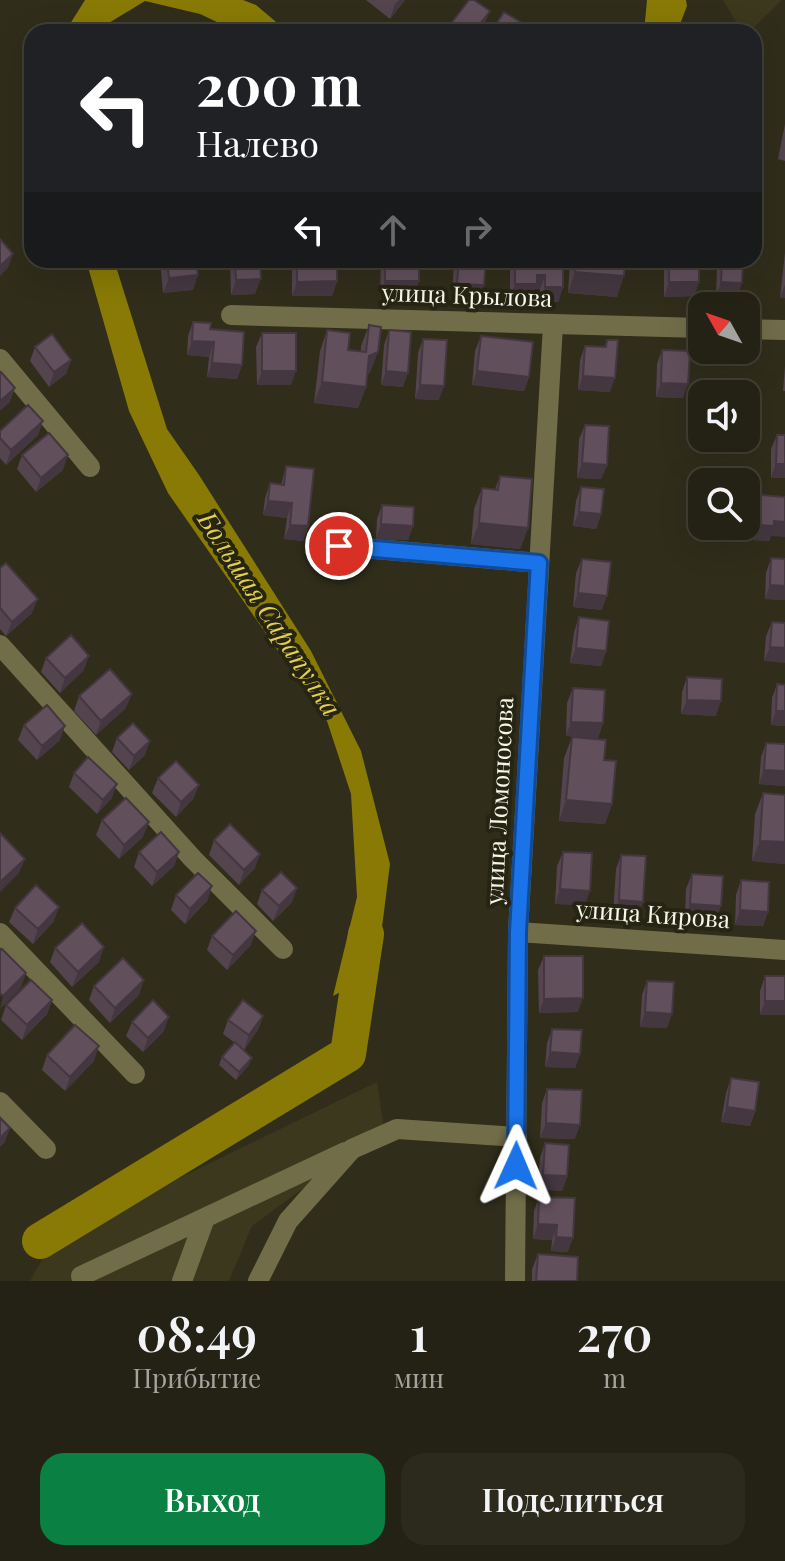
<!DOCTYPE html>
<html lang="ru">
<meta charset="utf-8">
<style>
body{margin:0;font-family:"Playfair Display",serif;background:#2c2a1d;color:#f1f3f6;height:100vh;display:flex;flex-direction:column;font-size:30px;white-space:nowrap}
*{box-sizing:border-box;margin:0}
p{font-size:26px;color:#a3a4a0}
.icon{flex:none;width:44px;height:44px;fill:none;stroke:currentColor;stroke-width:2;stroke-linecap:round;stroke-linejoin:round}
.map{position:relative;height:1281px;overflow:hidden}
.drawer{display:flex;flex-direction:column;background:#242214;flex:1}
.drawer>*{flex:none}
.banner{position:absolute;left:24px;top:24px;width:738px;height:244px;border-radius:24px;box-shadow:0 8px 32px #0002,0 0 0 2px #413f34;background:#202124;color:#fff;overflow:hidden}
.needle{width:52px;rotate:310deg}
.fabs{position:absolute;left:688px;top:292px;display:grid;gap:16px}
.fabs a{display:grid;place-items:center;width:72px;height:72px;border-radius:16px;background:#242214;box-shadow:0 8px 32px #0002,0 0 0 2px #413f34;font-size:40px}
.pin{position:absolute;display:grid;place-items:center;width:68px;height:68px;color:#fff;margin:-34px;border:4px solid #fff;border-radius:50%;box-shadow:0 2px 8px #0007}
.me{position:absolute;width:88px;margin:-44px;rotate:1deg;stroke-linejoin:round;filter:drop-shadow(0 0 6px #0008)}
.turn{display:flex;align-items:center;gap:28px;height:168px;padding:0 40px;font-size:36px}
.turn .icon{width:104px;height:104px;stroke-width:2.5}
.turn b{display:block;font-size:56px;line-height:68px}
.lanes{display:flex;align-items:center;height:76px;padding:0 40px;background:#0003;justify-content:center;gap:40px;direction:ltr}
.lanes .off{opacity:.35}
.eta{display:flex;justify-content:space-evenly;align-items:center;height:136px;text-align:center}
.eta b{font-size:48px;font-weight:600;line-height:56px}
.action{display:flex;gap:16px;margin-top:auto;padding:16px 40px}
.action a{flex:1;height:92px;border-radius:24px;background:#0b8043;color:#fff;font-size:32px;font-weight:600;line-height:92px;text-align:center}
.action a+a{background:#2c2a1d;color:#f1f3f6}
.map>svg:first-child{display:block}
.built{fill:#3b381e}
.water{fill:#887a05}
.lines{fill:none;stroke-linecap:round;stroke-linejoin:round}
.river{stroke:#887a05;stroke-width:36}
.minor{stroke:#726d49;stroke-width:20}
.wall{fill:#53444e}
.shaded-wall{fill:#443740}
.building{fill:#614f5b;stroke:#443740;stroke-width:2}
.route-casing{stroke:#114b97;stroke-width:20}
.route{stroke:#1a73e8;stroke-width:14}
.labels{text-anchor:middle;stroke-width:8;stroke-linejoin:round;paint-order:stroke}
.street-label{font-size:24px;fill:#f7f6ea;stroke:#262412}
.water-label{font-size:26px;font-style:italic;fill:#e2cf4c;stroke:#262412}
</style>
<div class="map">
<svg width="785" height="1281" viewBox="0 0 785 1281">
<rect width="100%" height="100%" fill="#302d1b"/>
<path class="built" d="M723,0H782L749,32H742Z
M377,1082L384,1129L252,1226L229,1281H30L54,1239Z"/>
<path class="water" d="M85,0H243L256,5L288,32H238L200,14L145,1L94,32H65Z
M647,0H686L687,6L677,32H644Z
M86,260H114L167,429L199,475L311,651L361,751L390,864L380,943L358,983L333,996L357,897L351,794L327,721L168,493L129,411Z"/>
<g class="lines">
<path class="river" d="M40,1241L348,1054L366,934"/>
<path class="minor" d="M231,315L702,328
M746,329L785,330
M0,359L90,467
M339,546L539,563
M0,645L193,859L283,949
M518,932L785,950
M0,933L135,1074
M0,1102L46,1149
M86,1281L81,1276L345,1152
M182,1281L205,1218
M258,1281L288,1221L352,1149L397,1129L517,1137
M515,1281L518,932L553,325"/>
</g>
<path class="wall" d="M366,0H405L390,19Z
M490,11L484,25L480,32H448L450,25Z
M785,124V161L778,159Z
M785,252V298H780Z
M160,260H196L193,290L163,293Z
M230,260H260L255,294L231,295Z
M292,260H337V281L332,296H292Z
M381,260H419L414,296L380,295Z
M454,260H486L479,299L452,298Z
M513,260H563V287L558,302H540V289H535L531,299H510V268Z
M570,260H625L617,297L568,293Z
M667,260H699V282L694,296L664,297V270Z
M719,260H743L737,297L716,296L717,265Z
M193,322L210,329L242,365L237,379L207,377L209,357L187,355L188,336Z
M369,325L370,373L367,374L366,387L358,408L314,403L320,351L327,330L348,350L361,352V346Z
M389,330L403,387L381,385L384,345Z
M262,333L291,385H257L256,347Z
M481,336L529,377L524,391L472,385L475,351Z
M423,339L439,400L415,399L418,353Z
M607,340L610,392L578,390L580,360L585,346L604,347Z
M35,347L71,360L66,374L49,387L30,361Z
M662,350L683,398L656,397L657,364Z
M785,366V391H783Z
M43,421L38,435L6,465L0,458V431Z
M585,425L607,465L601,479L577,478L579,439Z
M777,435L785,478H771V449Z
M22,455L63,470L36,492L17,469Z
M286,466L308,526L303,541L284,539L287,518L263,515L265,498L270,483L281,485Z
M500,476L528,528L520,549L471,544L474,509L482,488L495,489Z
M581,487L601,514L596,529L573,526L576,501Z
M761,495L771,536L769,541L753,540L755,509Z
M382,505L413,526L408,540L376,539L377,519Z
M771,558L785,559V600L765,599L766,573Z
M582,559L602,610L573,607L576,573Z
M0,568L32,613L6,636L0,629Z
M579,617L606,651L601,666L570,663L574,632Z
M772,622L785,623L764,661L766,636Z
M46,658L84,670L60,693L41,672Z
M687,677L716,716L681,714L682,692Z
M777,684L785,685V726L771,725L772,698Z
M573,688L603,723L598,738L566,736L567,703Z
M79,696L126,708L96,735L74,711Z
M24,725L60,740L37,760L18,740Z
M572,737L604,760L612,804L605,824L559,821L564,758Z
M117,738L145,755L129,770L112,752Z
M766,743L785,744V786L759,784L761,757Z
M74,773L112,798L97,814L69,787Z
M158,778L199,785L193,799L176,817L152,793Z
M763,793L785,795V864L752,861L755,814Z
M102,820L143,837L119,859L96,835Z
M214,840L255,868L239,885L209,855Z
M139,852H179L174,866L152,886L134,867Z
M563,852L585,905L555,904L557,866Z
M621,855L638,916L613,915L616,869Z
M692,874L716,920L685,918L686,889Z
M741,880L768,912L763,926L735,925L736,895Z
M212,886L207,901L185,924L171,910L176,895Z
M297,888L292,902L273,921L257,904L262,890Z
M15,908L54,921L33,944L9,922Z
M212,936L251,945L227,970L207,950Z
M55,948L99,962L72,987L50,962Z
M544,956L578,1012L539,1013L538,970Z
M765,976H785L760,1015V991Z
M647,981L667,1028L640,1027L642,995Z
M94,986L139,995L110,1023L89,1000Z
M52,1000L47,1014L22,1040L1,1020L6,1005Z
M263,1016L258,1030L244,1050L249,1065L236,1080L219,1065L222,1057L235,1043L223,1034L228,1020Z
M132,1022L164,1031L143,1052L126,1036Z
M552,1029L580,1054L575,1068L545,1067L547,1043Z
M47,1055L94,1061L65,1091L42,1070Z
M731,1078L755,1111L750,1126L721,1122L726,1093Z
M547,1089L575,1139L540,1138L542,1103Z
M545,1143L567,1176L562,1191L537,1189L540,1158Z
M539,1197L575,1198L568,1252L551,1251L552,1240L533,1239L534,1211Z
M538,1254L577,1281H532V1269Z"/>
<path class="shaded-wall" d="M399,0H405L390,19L395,4Z
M490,11L484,25L480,32H474Z
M13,254L8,268L0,276V266Z
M575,272L624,276L617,297L568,293Z
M198,275L193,290L163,293L169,278Z
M537,275H545L540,289H535L531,299H510L515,284Z
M261,279L255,294L231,295L236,280Z
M337,281L332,296H292L297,282Z
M385,281H419L414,296L380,295Z
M669,282H699L694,296L664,297Z
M721,282L742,283L737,297L716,296Z
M457,284L484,285L479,299L452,298Z
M785,285V298H780Z
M545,287H563L558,302H540Z
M192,341L214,342L209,357L187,355Z
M378,352L370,373L362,377L369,356Z
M71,360L66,374L49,387L54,372Z
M212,363L242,365L237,379L207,377Z
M262,371H296L291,385H257Z
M386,371L408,373L403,387L381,385Z
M477,371L529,377L524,391L472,385Z
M583,376L615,378L610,392L578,390Z
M322,382L366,387L358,408L314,403Z
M661,383L688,384L683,398L656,397Z
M420,385L444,386L439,400L415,399Z
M15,388L10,402L0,411V401Z
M43,421L38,435L6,465L11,450Z
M68,455L63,470L36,492L41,478Z
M582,463L607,465L601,479L577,478Z
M776,464H785V478H771Z
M268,501L292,503L287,518L263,515Z
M579,512L601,514L596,529L573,526Z
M774,521L785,522V537L771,536L769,541L753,540L758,525Z
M479,523L528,528L520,549L471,544Z
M381,524L413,526L408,540L376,539Z
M290,525L308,526L303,541L284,539Z
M770,585L785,586V600L765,599Z
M578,593L607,596L602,610L573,607Z
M38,599L32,613L6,636L12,622Z
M770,647L785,648V663L764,661Z
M576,648L606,651L601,666L570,663Z
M89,656L84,670L60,693L65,678Z
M132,694L126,708L96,735L101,721Z
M687,700L721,701L716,716L681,714Z
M776,711H785V726L771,725Z
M571,722L603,723L598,738L566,736Z
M65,726L60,740L37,760L42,746Z
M150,741L145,755L129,770L134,756Z
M764,770L785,771V786L759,784Z
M117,784L112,798L97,814L103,800Z
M199,785L193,799L176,817L181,802Z
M566,800L612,804L605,824L559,821Z
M149,822L143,837L119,859L124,845Z
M760,841L785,842V864L752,861Z
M179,852L174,866L152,886L157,872Z
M260,854L255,868L239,885L244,870Z
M25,859L19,873L0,892V882Z
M212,886L207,901L185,924L190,909Z
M297,888L292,902L273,921L279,906Z
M560,889L590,891L585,905L555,904Z
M619,900L643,902L638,916L613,915Z
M690,904L721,906L716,920L685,918Z
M59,907L54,921L33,944L38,929Z
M740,910L768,912L763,926L735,925Z
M256,931L251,945L227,970L233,955Z
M104,947L99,962L72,987L78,972Z
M26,973L21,988L0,1009L3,996Z
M144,980L139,995L110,1023L115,1008Z
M583,998L578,1012L539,1013L544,999Z
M52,1000L47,1014L22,1040L27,1025Z
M765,1001H785V1015H760Z
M645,1012L672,1014L667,1028L640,1027Z
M263,1016L258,1030L244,1050L249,1035Z
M169,1017L164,1031L143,1052L148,1038Z
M99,1046L94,1061L65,1091L70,1077Z
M550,1052L580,1054L575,1068L545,1067Z
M252,1058L249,1065L236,1080L239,1072Z
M727,1107L755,1111L750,1126L721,1122Z
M546,1123L580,1125L575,1139L540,1138Z
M10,1128L5,1142L0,1147V1138Z
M543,1175L567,1176L562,1191L537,1189Z
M538,1224L557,1225L552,1240L533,1239Z
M556,1237L573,1238L568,1252L551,1251Z"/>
<path class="building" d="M469,0H474L490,11L474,32H461L450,25Z
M504,12L522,23L516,32H491Z
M533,24L545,32H528Z
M0,239L13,254L0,266Z
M167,260H196L198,275L169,278Z
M235,260H260L261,279L236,280Z
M297,260H337V281L297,282Z
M385,260H419V281H385Z
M459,260H486L484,285L457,284Z
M515,260H563V287H545V275H537V284H515Z
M576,260H625L624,276L575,272Z
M669,260H699V282H669Z
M722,260H743L742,283L721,282Z
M193,322L211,323L210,329L244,332L242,365L212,363L214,342L192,341Z
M369,325L381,327L378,352L369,356L366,387L322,382L327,330L350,333L348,350L366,352Z
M389,330L411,332L408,373L386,371Z
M262,333H296V371H262Z
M52,334L71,360L54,372L35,347Z
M481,336L533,342L529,377L477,371Z
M423,339L447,340L444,386L420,385Z
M607,340H618L615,378L583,376L585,346L606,347Z
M662,350L690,351L688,384L661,383Z
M1,372L15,388L0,401V373Z
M28,405L43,421L11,450L0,438V431Z
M585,425L609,426L607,465L582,463Z
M49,433L68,455L41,478L22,455Z
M777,435H785V464H776Z
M286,466L314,469L308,526L290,525L292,503L268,501L270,483L284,485Z
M500,476L532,479L528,528L479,523L482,488L498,490Z
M581,487L604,489L601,514L579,512Z
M761,495L785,497V522L774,521V526L758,525Z
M382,505L414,507L413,526L381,524Z
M771,558L785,559V586L770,585Z
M582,559L611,562L607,596L578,593Z
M6,563L38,599L12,622L0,608V568Z
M579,617L609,621L606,651L576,648Z
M772,622L785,623V648L770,647Z
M71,635L89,656L65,678L46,658Z
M110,669L132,694L101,721L79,696Z
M687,677L722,679L721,701L687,700Z
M777,684L785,685V711H776Z
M573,688L605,690L603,723L571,722Z
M47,705L65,726L42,746L24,725Z
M133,723L150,741L134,756L117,738Z
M572,737L606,740L604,760L616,761L612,804L566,800Z
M766,743L785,744V771L764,770Z
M88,757L117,784L103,800L74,773Z
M176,761L199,785L181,802L158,778Z
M763,793L785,795V842L760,841Z
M126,798L149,822L124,845L102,820Z
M230,824L260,854L244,870L214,840Z
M161,832L179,852L157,872L139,852Z
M0,833L25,859L0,882Z
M563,852L592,853L590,891L560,889Z
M621,855L646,856L643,902L619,900Z
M281,872L297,888L279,906L262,890Z
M198,873L212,886L190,909L176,895Z
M692,874L723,876L721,906L690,904Z
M741,880L769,882L768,912L740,910Z
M36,885L59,907L38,929L15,908Z
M236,911L256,931L233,955L212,936Z
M82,923L104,947L78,972L55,948Z
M2,949L26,973L3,996L0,993V951Z
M544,956H583V998L544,999Z
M123,958L144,980L115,1008L94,986Z
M765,976H785V1001H765Z
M31,980L52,1000L27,1025L6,1005Z
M647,981L674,982L672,1014L645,1012Z
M153,1000L169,1017L148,1038L132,1022Z
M243,1000L263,1016L249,1035L228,1020Z
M75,1025L99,1046L70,1077L47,1055Z
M552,1029L582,1030L580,1054L550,1052Z
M235,1042L252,1058L239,1072L222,1057Z
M731,1078L759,1082L755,1111L727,1107Z
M547,1089L582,1090L580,1125L546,1123Z
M0,1118L10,1128L0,1138Z
M545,1143L569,1145L567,1176L543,1175Z
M539,1197L575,1198L573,1238L556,1237L557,1225L538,1224Z
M538,1254L578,1257L577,1281H536Z"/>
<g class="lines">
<g class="route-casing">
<path id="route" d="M339,546L539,563L518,932L516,1166"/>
</g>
<use href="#route" class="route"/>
</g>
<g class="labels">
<g class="street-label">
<text transform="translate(467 296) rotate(2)" y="8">улица Крылова</text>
<text transform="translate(500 801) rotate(-87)" y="8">улица Ломоносова</text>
<text transform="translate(653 915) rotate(4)" y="8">улица Кирова</text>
</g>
<g class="water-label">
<text transform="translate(269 614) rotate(57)" y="9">Большая Сарапулка</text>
</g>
</g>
</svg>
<div class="fabs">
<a><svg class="needle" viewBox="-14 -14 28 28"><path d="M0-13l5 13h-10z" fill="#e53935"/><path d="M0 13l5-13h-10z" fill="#a3a4a0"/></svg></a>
<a><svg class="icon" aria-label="sound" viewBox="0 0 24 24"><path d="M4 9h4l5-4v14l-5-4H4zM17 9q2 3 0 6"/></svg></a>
<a><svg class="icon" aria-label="search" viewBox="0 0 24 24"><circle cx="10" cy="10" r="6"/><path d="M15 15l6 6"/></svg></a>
</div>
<div class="pin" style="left:339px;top:546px;background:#d93025"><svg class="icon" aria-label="arrive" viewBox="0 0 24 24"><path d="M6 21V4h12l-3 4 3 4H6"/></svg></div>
<svg class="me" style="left:516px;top:1166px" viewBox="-20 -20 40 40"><path d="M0-17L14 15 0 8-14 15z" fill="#1a73e8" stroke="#fff" stroke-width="4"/></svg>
<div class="banner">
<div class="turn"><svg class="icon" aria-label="left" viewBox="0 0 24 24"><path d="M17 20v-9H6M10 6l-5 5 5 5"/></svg><div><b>200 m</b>Налево</div></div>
<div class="lanes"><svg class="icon" aria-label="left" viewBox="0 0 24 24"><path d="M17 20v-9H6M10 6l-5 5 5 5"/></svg><svg class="icon off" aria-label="ahead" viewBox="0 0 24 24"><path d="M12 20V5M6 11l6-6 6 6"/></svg><svg class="icon off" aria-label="right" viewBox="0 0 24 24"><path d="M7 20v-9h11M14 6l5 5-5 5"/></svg></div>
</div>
</div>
<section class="drawer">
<div class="eta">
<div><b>08:49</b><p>Прибытие</p></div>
<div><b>1</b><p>мин</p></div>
<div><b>270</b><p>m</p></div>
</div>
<div class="action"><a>Выход</a><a>Поделиться</a></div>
</section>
